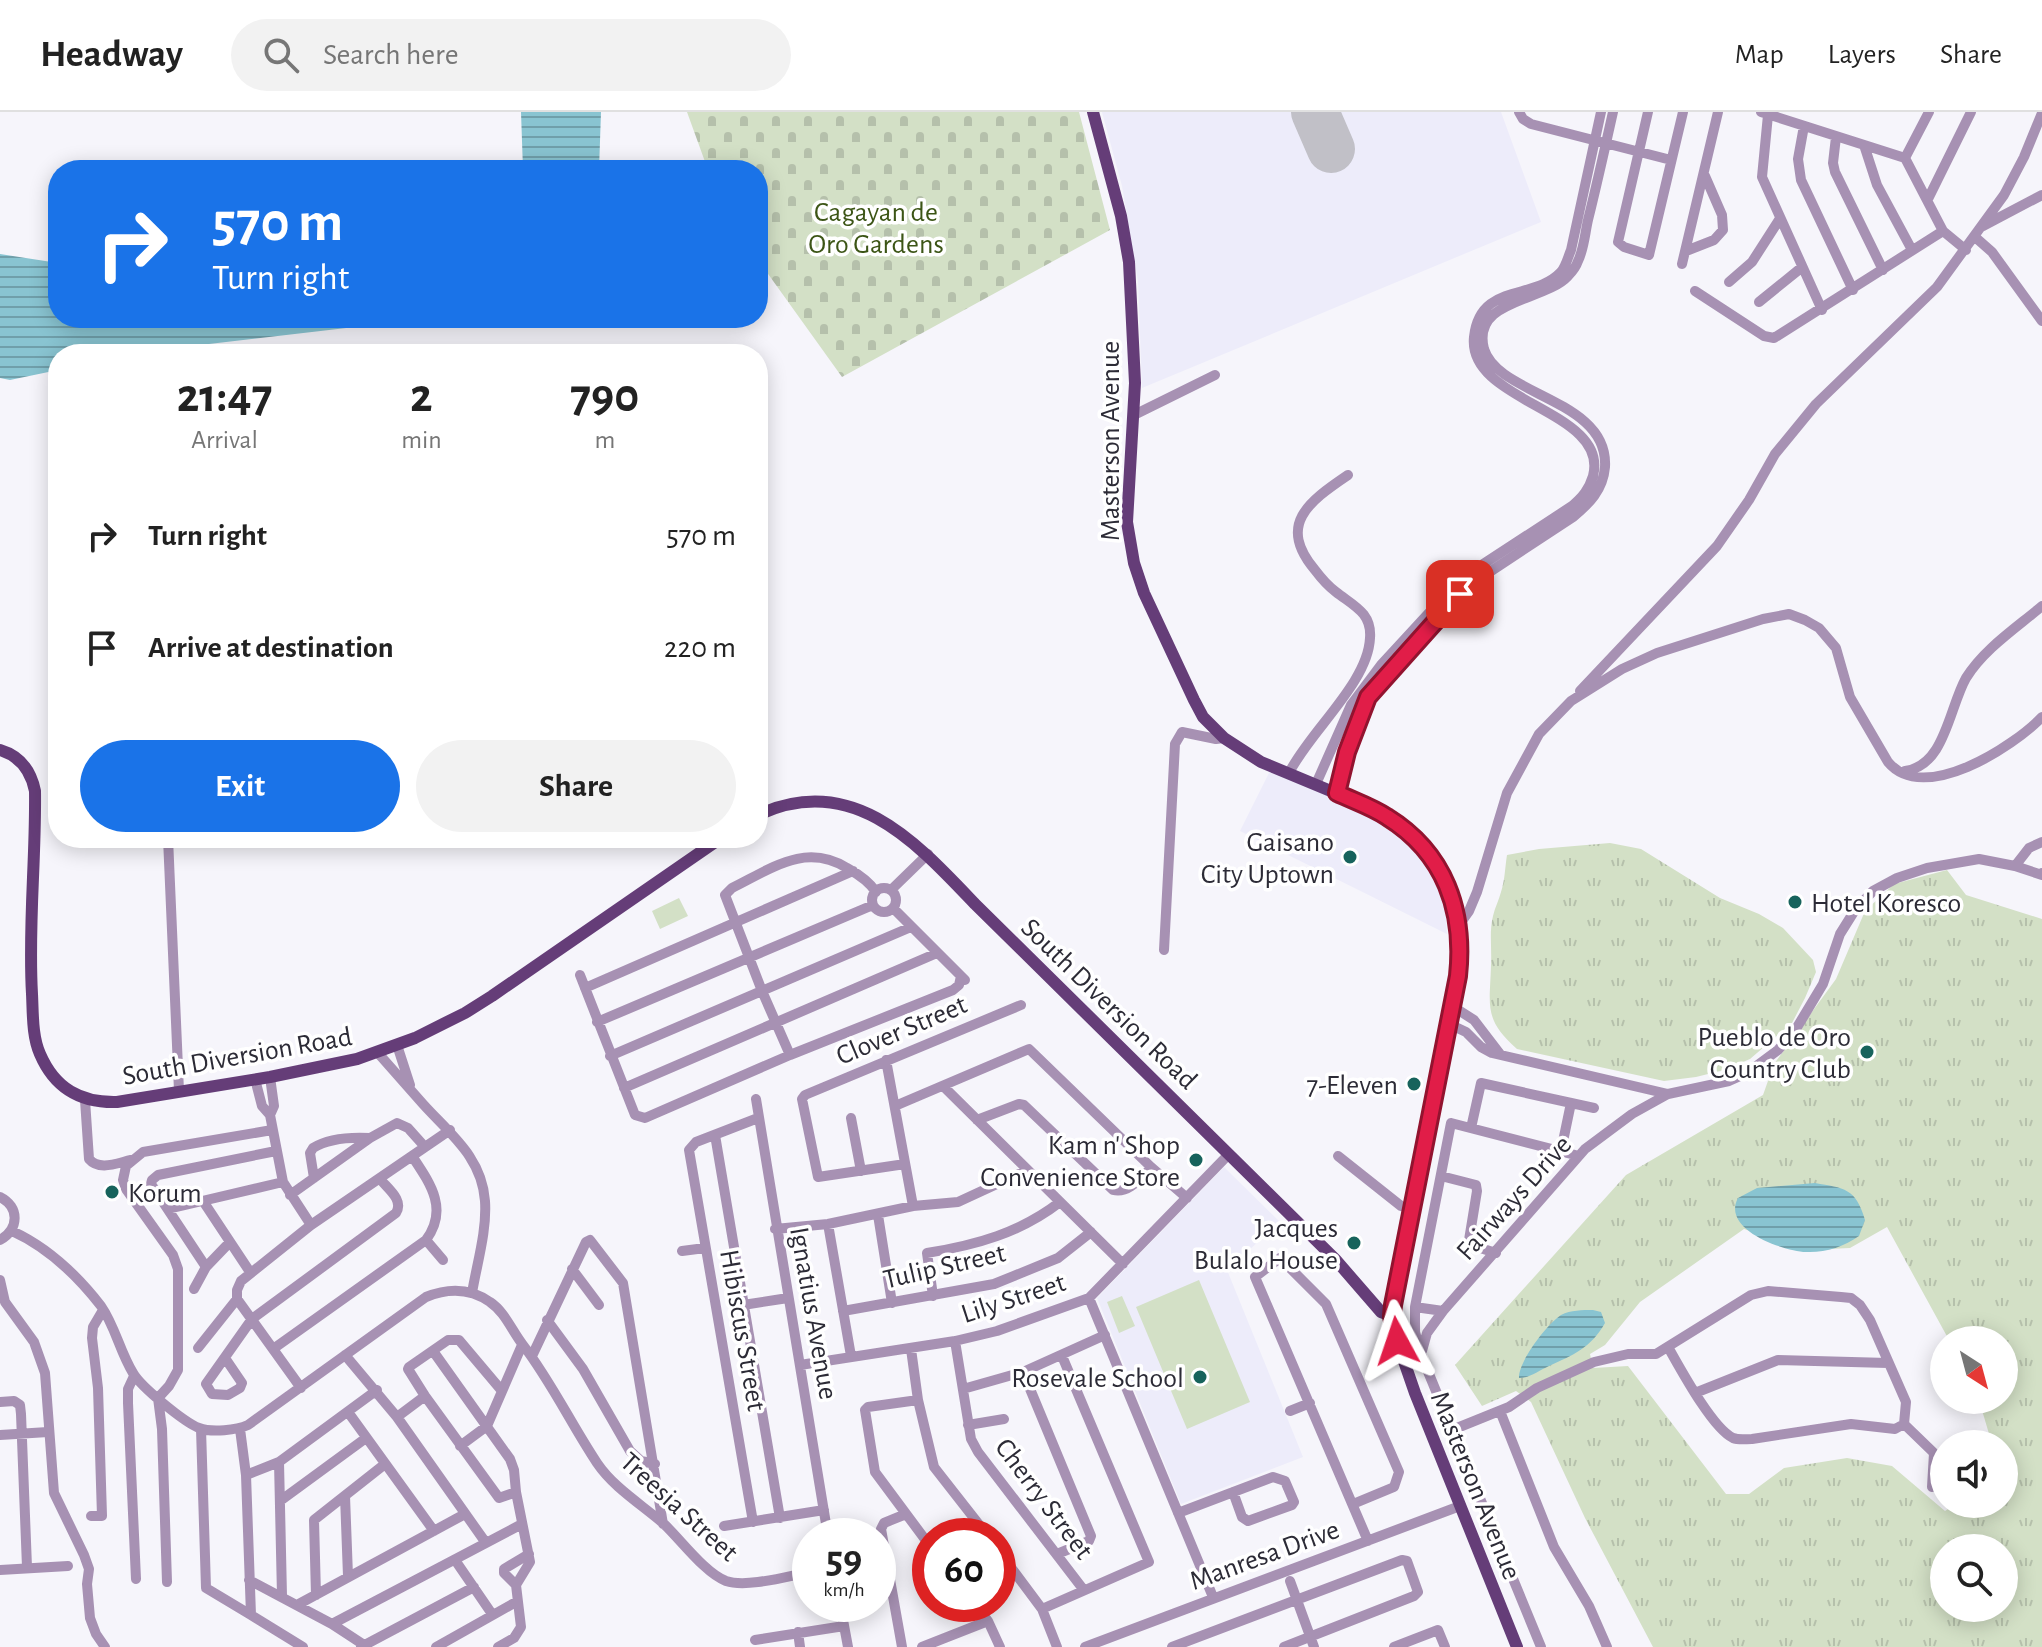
<!DOCTYPE html>
<style>
body{margin:0;font-family:"Alegreya Sans",sans-serif;background:#f2f2f2;color:#222;height:100vh;display:flex;flex-direction:column;font-size:30px;white-space:nowrap}
*{box-sizing:border-box;margin:0}
p{font-size:26px;color:#767676}
.icon{flex:none;width:44px;height:44px;fill:none;stroke:currentColor;stroke-width:2;stroke-linecap:round;stroke-linejoin:round}
.map{position:relative;flex:1;overflow:hidden}
.sheet{position:absolute;left:48px;top:232px;width:720px;height:504px;display:flex;flex-direction:column;background:#fff;border-radius:32px;box-shadow:0 4px 20px #0003}
.sheet>*{flex:none}
.banner{position:absolute;left:48px;top:48px;width:720px;height:168px;border-radius:32px;box-shadow:0 4px 20px #0003;background:#1a73e8;color:#fff;overflow:hidden}
.needle{width:52px;rotate:144deg}
.controls{position:absolute;left:1930px;top:1214px;display:grid;gap:16px}
.controls a{display:grid;place-items:center;width:88px;height:88px;border-radius:50%;background:#fff;box-shadow:0 4px 20px #0003;font-size:40px}
.speed{position:absolute;left:792px;top:1406px;display:flex;gap:16px;font-size:40px;font-weight:700;text-align:center}
.speed>*{display:grid;place-content:center;width:104px;height:104px;border-radius:50%;background:#fff;box-shadow:0 4px 20px #0003;line-height:1}
.speed small{font-size:20px;font-weight:400}
.speed .limit{border:12px solid #d22;background:#fff;color:#111}
.pin{position:absolute;display:grid;place-items:center;width:68px;height:68px;color:#fff;margin:-34px;border-radius:16px;box-shadow:0 4px 12px #0006}
.me{position:absolute;width:88px;margin:-44px;rotate:355deg;stroke-linejoin:round;filter:drop-shadow(0 0 6px #0008)}
.turn{display:flex;align-items:center;gap:28px;height:168px;padding:0 32px;font-size:36px}
.turn .icon{width:104px;height:104px;stroke-width:2.5}
.turn b{display:block;font-size:56px;line-height:68px}
.eta{display:flex;justify-content:space-evenly;align-items:center;height:136px;text-align:center}
.eta b{font-size:48px;font-weight:600;line-height:56px}
.cta{display:flex;gap:16px;margin-top:auto;padding:16px 32px}
.cta a{flex:1;height:92px;border-radius:48px;background:#1a73e8;color:#fff;font-size:32px;font-weight:600;line-height:92px;text-align:center}
.cta a+a{background:#f2f2f2;color:#222}
ul{padding:0;list-style:none}
li{display:flex;align-items:center;gap:24px;height:112px;padding:0 32px}
li div{flex:1}
li b{display:block;font-size:30px}
li em{font-style:normal}
header{display:flex;align-items:center;gap:48px;box-sizing:border-box;height:112px;padding:0 40px;background:#fff;border-bottom:2px solid #e0e0e0}
header strong{font-size:38px}
nav{display:flex;gap:44px;margin-inline-start:auto;font-size:28px}
.search{width:560px;height:72px;background:#f2f2f2;display:flex;align-items:center;gap:20px;box-sizing:border-box;padding:0 28px;border-radius:44px;color:#767676;font-size:30px}
.map>svg:first-child{display:block}
.built{fill:#edecfa}
.grass{fill:url(#grass-tufts);fill-rule:evenodd}
.cemetery{fill:url(#cemetery-stones)}
.pitch{fill:#d3e0c6}
.water{fill:url(#water-rules)}
.lines{fill:none;stroke-linecap:round;stroke-linejoin:round}
.runway{stroke:#c1c0c7;stroke-width:48}
.minor{stroke:#a791b3;stroke-width:10}
.major{stroke:#653d78;stroke-width:12}
.route-casing{stroke:#92132f;stroke-width:20}
.route{stroke:#e11d48;stroke-width:14}
.poi-dot{fill:#17635c;stroke:#fff;stroke-width:3}
.labels{text-anchor:middle;stroke-width:7;stroke-linejoin:round;paint-order:stroke}
.park-label{font-size:28px;fill:#3c5516;stroke:#fff}
.street-label{font-size:28px;fill:#2c2b36;stroke:#fff}
.poi-label{font-size:28px;fill:#2c2b36;stroke:#fff;text-anchor:end}
</style>
<header>
<strong>Headway</strong>
<div class="search"><svg class="icon" aria-label="search" viewBox="0 0 24 24"><circle cx="10" cy="10" r="6"/><path d="M15 15l6 6"/></svg>Search here</div>
<nav><a>Map</a><a>Layers</a><a>Share</a></nav>
</header>
<div class="map">
<svg width="2042" height="1535" viewBox="0 0 2042 1535">
<defs>
<pattern id="grass-tufts" width="24" height="20" patternUnits="userSpaceOnUse" patternTransform="scale(2)"><rect width="24" height="20" fill="#d3e0c6"/><path d="M3 7l-1-3M5 7V3M7 7l1-3M15 17l-1-3M17 17v-4M19 17l1-3" fill="none" stroke="#b5c0ab"/></pattern>
<pattern id="cemetery-stones" width="16" height="16" patternUnits="userSpaceOnUse" patternTransform="scale(2)"><rect width="16" height="16" fill="#d3e0c6"/><path d="M2 7V4a2 2 0 0 1 4 0v3zM10 15v-3a2 2 0 0 1 4 0v3z" fill="#b5c0ab"/></pattern>
<pattern id="water-rules" width="6" height="5" patternUnits="userSpaceOnUse" patternTransform="scale(2)"><rect width="6" height="5" fill="#89c4d1"/><path d="M0 2.5h6" fill="none" stroke="#709faa"/></pattern>
</defs>
<rect width="100%" height="100%" fill="#f6f5fb"/>
<path class="built" d="M1102,0H1501L1541,110L1142,276L1138,169L1122,74Z
M1270,659L1366,700L1400,724L1422,746L1439,777L1445,794L1447,822L1240,719Z
M1224,1055L1280,1110L1227,1158L1303,1345L1181,1392L1097,1186Z"/>
<path class="grass" d="M1610,731L1641,737L1720,786L1759,802L1783,816L1813,848L1816,860L1805,886L1792,911L1750,947L1724,958L1696,965L1664,969L1517,937C1483,907 1490,894 1491,853C1492,836 1489,820 1493,804C1495,795 1499,788 1501,780C1505,768 1505,755 1507,743L1539,737Z
M1947,758L1966,783L2042,807V1535H1653L1585,1406L1531,1290L1516,1279L1482,1294L1455,1253L1626,1063L1763,983L1774,952L1836,867L1865,799L1894,772ZM1887,1115L1949,1228H2004V1288H1979L1992,1332H2004V1392H1956L1945,1399L1892,1354L1847,1346L1784,1356L1749,1382H1726L1628,1254L1593,1256L1590,1242L1605,1233L1640,1190L1744,1117L1808,1138L1850,1136ZM1944,1436H2004V1496H1944Z"/>
<path class="cemetery" d="M687,0H1079L1110,118L842,265L758,148V58H708Z"/>
<path class="pitch" d="M679,786L688,804L660,817L652,799Z
M1199,1168L1250,1290L1187,1317L1136,1195Z
M1122,1184L1135,1214L1119,1221L1107,1190Z"/>
<path class="water" d="M521,0H601L599,58H523Z
M0,142L58,151V206H432L209,232L167,234L130,242H58V258L10,268L0,266Z
M1815,1071C1844,1076 1856,1076 1865,1108L1859,1124C1844,1135 1824,1141 1806,1140C1782,1139 1721,1117 1738,1086L1757,1076Z
M1593,1198L1601,1200L1605,1211C1591,1236 1573,1243 1549,1254C1538,1259 1530,1266 1519,1266C1518,1250 1547,1212 1561,1203C1571,1198 1582,1198 1593,1198Z"/>
<g class="lines">
<path class="runway" d="M1315,0L1331,37"/>
<path class="minor" d="M1519,0L1523,7L1531,12L1671,48
M1648,0L1618,130L1624,135L1649,143L1683,0
M1761,0L1905,46L1943,119
M1768,3L1762,65L1822,198
M1804,14L1798,47L1801,68L1853,178
M1836,25L1833,51L1835,60L1883,158
M1864,33L1877,73L1912,138
M1905,46L1929,0
M1928,87L1971,0
M1983,114L2042,83
M1975,125L1992,140L2042,209
M1686,139L1714,128L1723,118L1722,103L1705,64
M1682,152L1718,0
M1729,170L1752,150L1779,108
M1695,179L1764,224L1774,226L1943,119L1966,138
M1759,190L1801,156
M1134,303L1215,263
M1580,579L1717,434L1749,388L1775,342L1816,292L1937,175L2004,83L2024,45L2042,1
M1905,659C1945,654 1949,596 1966,566C1984,537 2016,516 2042,494
M1289,661C1310,619 1368,571 1370,526C1372,501 1354,494 1336,480C1328,474 1321,466 1315,458C1277,413 1308,390 1348,363
M1316,672L1351,593L1381,553L1452,476L1468,462L1572,394C1583,385 1589,377 1593,364C1610,298 1467,291 1474,225C1480,170 1534,189 1561,160C1566,154 1568,145 1571,138L1601,0
M1337,681L1361,598L1377,572L1470,473L1573,405C1589,392 1603,378 1605,355C1609,287 1498,284 1484,237C1471,187 1544,190 1568,164C1572,160 1576,155 1578,149C1584,137 1585,121 1588,108C1597,72 1605,36 1613,0
M168,726L179,979
M2015,754L2029,736L2042,730
M872 788a12 12 0 1 1 24 0a12 12 0 1 1-24 0Z
M891,778L928,742
M893,796L965,868
M1459,813L1469,799L1477,780L1507,681L1539,622L1571,589L1622,557L1657,541L1763,507L1789,502L1805,508L1819,516L1836,536L1850,585L1888,650C1924,693 2013,635 2042,605
M1164,838L1175,632L1182,620L1216,627L1224,626
M580,863L635,1003L645,1006L790,943L953,878L959,873L961,864
M585,876L853,759
M1452,894L1474,908L1500,942
M597,910L873,793
M1449,912L1466,920L1481,935L1492,941L1668,982L1729,969L1747,961L1778,938L1796,917L1823,872L1840,822L1855,798L1873,779L1897,766L1927,756L1979,747L2015,754L2042,763V761
M397,933L410,973
M378,941C393,958 408,975 423,992C450,1022 482,1045 485,1089C487,1119 477,1151 472,1181
M790,943L762,879L725,783L732,776C771,757 805,730 847,756C858,762 869,769 876,780
M610,944L911,815
M886,948L913,1094
M255,967L262,994L270,1003L283,1070L311,1113
M943,974L1123,1152
M624,976L937,841
M756,987L828,1424
M85,988L89,1047C99,1059 117,1051 131,1048
M895,994L1029,937L1151,1055L1187,1086
M270,1003L274,994L270,965
M851,1006L861,1059
M977,1008L1019,992L1024,993L1113,1078C1129,1082 1140,1066 1151,1055
M1471,1016L1481,971L1594,996
M715,1023L780,1406
M1561,1039L1571,991
M1338,1044L1401,1094L1411,1097
M905,1052L818,1065L802,987L805,983L1021,893
M1441,1064L1476,1073L1477,1079L1469,1128L1474,1134L1496,1141
M314,1066L310,1041L313,1036C329,1026 351,1025 370,1026
M290,1083L370,1026L397,1011L408,1016L425,1035
M0,1085C20,1095 19,1117 0,1128
M203,1089L250,1160
M168,1097L283,1070
M878,1103L892,1191
M828,1112L851,1244
M775,1117L828,1112L913,1094L958,1090L1027,1058
M12,1119C47,1135 77,1163 101,1194C115,1214 120,1240 133,1261C141,1275 184,1310 199,1316C212,1321 237,1318 248,1313L426,1185C448,1176 470,1176 490,1190C505,1200 512,1219 523,1233C552,1271 571,1312 597,1351C614,1376 641,1392 664,1412C681,1428 705,1461 726,1469C747,1476 788,1464 810,1460
M426,1128L443,1148
M682,1139L705,1136
M206,1155L151,1072L152,1068L158,1063L276,1039
M572,1157L599,1193
M0,1168L5,1190L34,1230L45,1261L54,1381L84,1443L89,1457L87,1472L90,1506L96,1522L105,1535
M194,1177L206,1155L230,1130
M933,1184L927,1141C976,1133 1020,1121 1060,1090
M1089,1186L1213,1485
M743,1193L788,1186
M1415,1195L1443,1199
M843,1199L994,1172L1058,1146L1091,1120
M547,1208L583,1257L630,1339L641,1349L655,1352
M955,1229L971,1327L978,1340L1083,1477
M1668,1235C1680,1256 1712,1316 1733,1326C1738,1328 1745,1327 1752,1327L1851,1312L1895,1317L1904,1312
M198,1236L237,1187
M273,1237L426,1128C449,1097 430,1071 412,1044
M911,1237L918,1288L934,1355L988,1424
M433,1239L510,1347L514,1358L516,1380L499,1386L425,1284L408,1257L409,1255L448,1228H459L502,1279
M1422,1239L1427,1221L1443,1199L1585,1037L1632,1002L1668,982
M345,1243L397,1305L486,1431
M532,1244L586,1130L590,1128L623,1171L663,1412
M225,1246L242,1271L240,1276L228,1283L212,1282L206,1272L252,1207L396,1101C404,1088 388,1077 380,1067
M800,1253L955,1229L997,1219L1089,1186L1229,1042
M1023,1260L1091,1424L1089,1429L1057,1442
M134,1264L128,1277V1291L136,1467
M301,1276L237,1187V1178L241,1169L311,1113L450,1018
M963,1277L1023,1260L1105,1223
M1695,1281L1778,1248L1888,1251
M918,1288L868,1295L865,1298L875,1360L930,1434
M0,1290L14,1289L20,1293L21,1302L27,1455
M1290,1299L1310,1291
M1500,1299L1554,1435L1589,1494L1607,1535
M348,1300L434,1419
M397,1305L425,1284
M1904,1312L1934,1341L1932,1375
M968,1313L1004,1307
M201,1317L206,1476L251,1503L246,1363L240,1317
M1452,1318L1509,1295L1537,1276L1594,1250L1628,1242H1656L1751,1183L1768,1179L1841,1185L1851,1186L1860,1193L1870,1208L1906,1290L1904,1312
M0,1323L48,1320
M460,1334L487,1314L522,1233
M279,1350L282,1484
M246,1363L279,1350L377,1278
M345,1384L348,1464
M280,1389L366,1326
M1353,1392L1394,1375L1399,1360L1326,1192L1280,1146L1255,1165L1368,1429
M1178,1401L1273,1365L1285,1369L1294,1390L1292,1393L1248,1409L1242,1405L1233,1380
M91,1404H102L98,1276L92,1226L93,1215L103,1198
M753,1410L689,1038L696,1030L758,1006
M724,1414L824,1398
M998,1438L1042,1497L1057,1535
M455,1448L492,1502
M0,1458L68,1454
M249,1468L332,1512L364,1533
M1290,1469L1314,1535
M167,1470L162,1317L158,1286L169,1274L178,1258V1157L173,1143L126,1077L123,1068L126,1054L143,1040L272,1018
M516,1473L504,1461V1457L529,1442
M316,1483L314,1408L385,1352
M840,1492L848,1535
M975,1492L988,1509L1000,1535
M297,1493L465,1402
M1042,1497L1149,1450L1062,1244
M251,1503L303,1535
M332,1512L522,1412
M798,1520L800,1535
M755,1528L844,1514
M361,1535L474,1475
M436,1535L516,1490
M498,1535L514,1526L521,1515L516,1473L530,1450L516,1380
M902,1535L881,1417L884,1411L906,1402
M922,1535L988,1509
M1085,1535L1460,1394
M1172,1535L1402,1448L1407,1449L1418,1480L1414,1484L1284,1535
M1394,1535L1438,1518L1445,1535
M1541,1535L1422,1245L1415,1220V1195L1451,1011L1579,1044"/>
<path class="major" d="M1093,0L1121,104L1129,150L1135,271L1127,410L1134,451L1144,481L1194,588L1203,605L1224,626L1261,650L1374,697C1439,735 1467,789 1458,864L1401,1148L1392,1204L1397,1229L1415,1281L1517,1535
M0,638C20,644 31,659 35,679C36,747 28,814 32,882C33,901 32,924 40,942C55,977 81,991 117,990L270,965L357,947L415,926L465,901L492,884L721,726
M758,703C852,659 916,730 975,792L1335,1147L1381,1200L1392,1204"/>
</g>
<g class="lines">
<g class="route-casing">
<path id="route" d="M1397,1229L1392,1204L1393,1193L1458,864C1465,799 1445,741 1387,705C1372,695 1354,689 1337,681L1347,640L1368,585L1460,482"/>
</g>
<use href="#route" class="route"/>
</g>
<g class="poi-dot">
<circle cx="1350" cy="745" r="8"/>
<circle cx="1795" cy="790" r="8"/>
<circle cx="1867" cy="940" r="8"/>
<circle cx="1414" cy="972" r="8"/>
<circle cx="1196" cy="1048" r="8"/>
<circle cx="112" cy="1080" r="8"/>
<circle cx="1354" cy="1131" r="8"/>
<circle cx="1200" cy="1265" r="8"/>
</g>
<g class="labels">
<g class="park-label">
<text x="876" y="109">Cagayan de<tspan x="876" dy="32">Oro Gardens</tspan></text>
</g>
<g class="street-label">
<text transform="translate(1109 329) rotate(-90)" y="10">Masterson Avenue</text>
<text transform="translate(1110 891) rotate(44)" y="10">South Diversion Road</text>
<text transform="translate(901 917) rotate(-23)" y="10">Clover Street</text>
<text transform="translate(237 943) rotate(-10)" y="10">South Diversion Road</text>
<text transform="translate(1513 1085) rotate(-48)" y="10">Fairways Drive</text>
<text transform="translate(944 1153) rotate(-13)" y="10">Tulip Street</text>
<text transform="translate(1013 1185) rotate(-18)" y="10">Lily Street</text>
<text transform="translate(815 1201) rotate(80)" y="10">Ignatius Avenue</text>
<text transform="translate(744 1218) rotate(80)" y="10">Hibiscus Street</text>
<text transform="translate(1477 1373) rotate(68)" y="10">Masterson Avenue</text>
<text transform="translate(1045 1386) rotate(53)" y="10">Cherry Street</text>
<text transform="translate(680 1394) rotate(42)" y="10">Treesia Street</text>
<text transform="translate(1264 1442) rotate(-20)" y="10">Manresa Drive</text>
</g>
<g class="poi-label">
<text x="1334" y="739">Gaisano<tspan x="1334" dy="32">City Uptown</tspan></text>
<text x="1811" y="800" text-anchor="start">Hotel Koresco</text>
<text x="1851" y="934">Pueblo de Oro<tspan x="1851" dy="32">Country Club</tspan></text>
<text x="1398" y="982">7-Eleven</text>
<text x="1180" y="1042">Kam n' Shop<tspan x="1180" dy="32">Convenience Store</tspan></text>
<text x="128" y="1090" text-anchor="start">Korum</text>
<text x="1338" y="1125">Jacques<tspan x="1338" dy="32">Bulalo House</tspan></text>
<text x="1184" y="1275">Rosevale School</text>
</g>
</g>
</svg>
<div class="controls">
<a><svg class="needle" viewBox="-14 -14 28 28"><path d="M0-13l5 13h-10z" fill="#e53935"/><path d="M0 13l5-13h-10z" fill="#767676"/></svg></a>
<a><svg class="icon" aria-label="sound" viewBox="0 0 24 24"><path d="M4 9h4l5-4v14l-5-4H4zM17 9q2 3 0 6"/></svg></a>
<a><svg class="icon" aria-label="search" viewBox="0 0 24 24"><circle cx="10" cy="10" r="6"/><path d="M15 15l6 6"/></svg></a>
</div>
<div class="speed"><div>59<small>km/h</small></div><div class="limit">60</div></div>
<div class="pin" style="left:1460px;top:482px;background:#d93025"><svg class="icon" aria-label="arrive" viewBox="0 0 24 24"><path d="M6 21V4h12l-3 4 3 4H6"/></svg></div>
<svg class="me" style="left:1397px;top:1229px" viewBox="-20 -20 40 40"><path d="M0-17L14 15 0 8-14 15z" fill="#e11d48" stroke="#fff" stroke-width="4"/></svg>
<div class="banner">
<div class="turn"><svg class="icon" aria-label="right" viewBox="0 0 24 24"><path d="M7 20v-9h11M14 6l5 5-5 5"/></svg><div><b>570 m</b>Turn right</div></div>
</div>
<section class="sheet">
<div class="eta">
<div><b>21:47</b><p>Arrival</p></div>
<div><b>2</b><p>min</p></div>
<div><b>790</b><p>m</p></div>
</div>
<ul>
<li><svg class="icon" aria-label="right" viewBox="0 0 24 24"><path d="M7 20v-9h11M14 6l5 5-5 5"/></svg><div><b>Turn right</b></div><em>570 m</em></li>
<li><svg class="icon" aria-label="arrive" viewBox="0 0 24 24"><path d="M6 21V4h12l-3 4 3 4H6"/></svg><div><b>Arrive at destination</b></div><em>220 m</em></li>
</ul>
<div class="cta"><a>Exit</a><a>Share</a></div>
</section>
</div>
